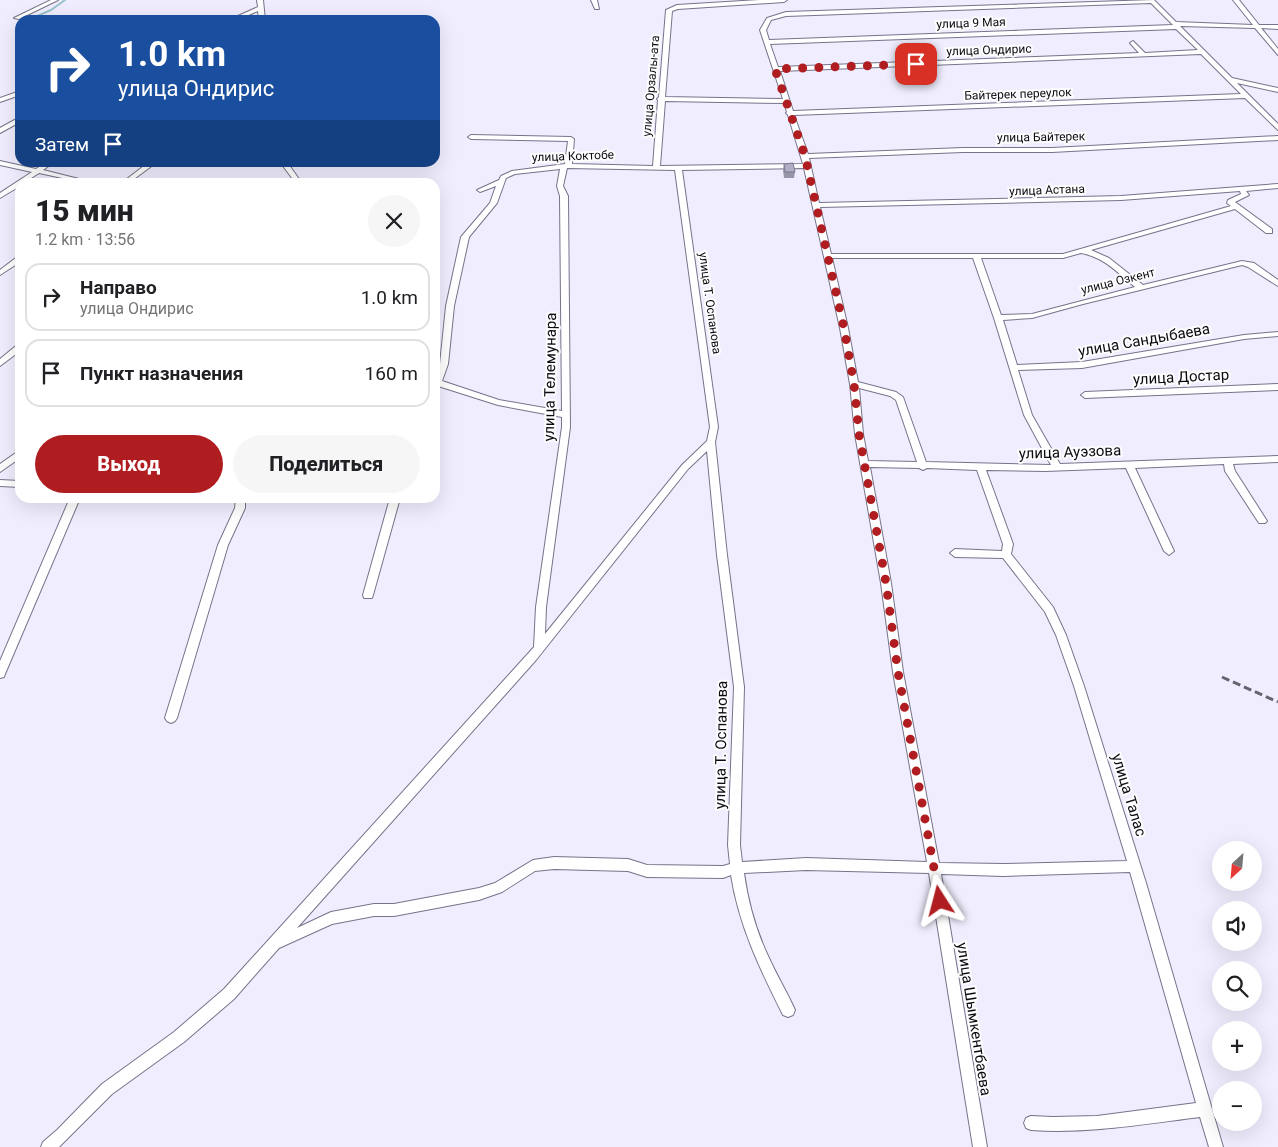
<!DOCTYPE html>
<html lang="ru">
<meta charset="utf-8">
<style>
body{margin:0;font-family:Roboto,sans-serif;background:#f6f6f6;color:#202124;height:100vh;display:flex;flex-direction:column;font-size:19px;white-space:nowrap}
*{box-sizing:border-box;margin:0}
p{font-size:16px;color:#757577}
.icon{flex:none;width:28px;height:28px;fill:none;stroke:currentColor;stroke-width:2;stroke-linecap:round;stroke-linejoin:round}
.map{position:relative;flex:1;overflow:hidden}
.details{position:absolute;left:15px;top:178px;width:425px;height:325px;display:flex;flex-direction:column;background:#fff;border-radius:15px;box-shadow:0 5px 20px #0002}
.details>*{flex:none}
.guide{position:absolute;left:15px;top:15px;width:425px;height:152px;border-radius:15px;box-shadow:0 5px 20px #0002;background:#1a4fa0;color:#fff;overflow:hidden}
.needle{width:32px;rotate:206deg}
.buttons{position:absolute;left:1212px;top:841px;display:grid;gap:10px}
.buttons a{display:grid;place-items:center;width:50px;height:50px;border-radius:50%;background:#fff;box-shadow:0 5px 20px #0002;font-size:25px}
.pin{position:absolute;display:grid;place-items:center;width:42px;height:42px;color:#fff;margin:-21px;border-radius:10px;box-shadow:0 2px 8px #0006}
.me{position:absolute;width:55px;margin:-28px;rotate:351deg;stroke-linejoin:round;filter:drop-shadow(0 0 4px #0008)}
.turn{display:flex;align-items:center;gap:18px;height:105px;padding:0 20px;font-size:22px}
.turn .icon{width:65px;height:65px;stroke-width:2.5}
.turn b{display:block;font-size:35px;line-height:42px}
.then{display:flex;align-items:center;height:48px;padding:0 20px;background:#0003;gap:10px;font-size:19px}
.round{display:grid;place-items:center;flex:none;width:52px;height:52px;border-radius:26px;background:#f6f6f6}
.headline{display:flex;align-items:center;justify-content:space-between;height:85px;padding:0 20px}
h1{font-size:30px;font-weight:800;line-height:38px}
.cta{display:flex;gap:10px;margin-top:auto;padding:10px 20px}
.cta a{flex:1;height:58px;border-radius:30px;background:#af1d20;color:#fff;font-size:20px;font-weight:800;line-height:58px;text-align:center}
.cta a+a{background:#f6f6f6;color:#202124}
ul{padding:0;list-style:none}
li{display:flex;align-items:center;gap:15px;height:68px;margin:0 10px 8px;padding:0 10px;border:2px solid #e0e0e0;border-radius:15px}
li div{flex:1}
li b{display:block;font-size:19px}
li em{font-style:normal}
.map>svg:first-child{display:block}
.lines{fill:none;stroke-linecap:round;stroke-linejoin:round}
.stream{stroke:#9bc1cc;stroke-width:2}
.minor-casing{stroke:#76738a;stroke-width:2}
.minor{fill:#fff;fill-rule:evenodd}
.rail{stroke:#65646f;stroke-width:3;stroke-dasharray:8 4;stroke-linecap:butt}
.wall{fill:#9795aa}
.building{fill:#b0adc6;stroke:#7b798b}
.route{stroke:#af1d20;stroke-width:9;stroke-dasharray:0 16.2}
.labels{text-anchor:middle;stroke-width:4;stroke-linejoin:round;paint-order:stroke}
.far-street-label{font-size:12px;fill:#0b0a12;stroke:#fdfdfd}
.street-label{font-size:15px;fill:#0b0a12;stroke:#fdfdfd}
</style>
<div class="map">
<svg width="1278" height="1147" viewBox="0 0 1278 1147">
<rect width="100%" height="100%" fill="#f0eefe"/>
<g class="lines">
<path class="stream" d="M28,20L51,10L65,0"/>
<g class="minor-casing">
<path id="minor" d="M51,0H58L19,19L14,18Z
M257,0H263L265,20H259L258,11L237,20H229L258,7Z
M591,0H597L599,9H595Z
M759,0H787L784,2L678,9L672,11L665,97L783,99L760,30L767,18L786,12L1154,0L1176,22L1253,25L1233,0H1239L1259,25H1278V29L1261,28L1278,49V55L1255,28L1180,26L1232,78L1278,88V92L1237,83L1278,124V130L1245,98L794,115L808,154L963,148H1052L1278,136V140L1052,152H963L809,158L819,203L1121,196L1278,184V188L1246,191L1249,195L1235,202L1272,229V233H1266L1235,209L1091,250L1109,258L1143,285L1242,261L1254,263L1278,280V286L1248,267L1242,265L1083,304L1032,318L1003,320L1017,365L1082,362L1244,335L1278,332V336L1244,339L1082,368L1018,370L1032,415L1060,464L1278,456V462L1233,464L1235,471L1267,521L1265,523H1259L1225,471L1224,464L1135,468L1174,551L1169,555L1164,551L1126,468L1045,471L986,470L1013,544L1011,554L1053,607L1066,635L1084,686L1146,883L1223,1147H1209L1200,1117C1144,1124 1088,1134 1031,1130L1026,1128L1024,1123L1026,1118L1031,1116L1053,1117L1097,1116L1196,1103L1130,872L1003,876L941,874L987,1147H973L929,873L806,870L744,873C748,902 756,931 769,958C777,976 787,992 795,1010L793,1015L788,1017L783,1015C760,969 739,926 731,875L723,878L647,877L628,871L554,869L535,871L502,892L479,900L394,916H374L332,924L279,948L234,999L184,1042L112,1094L59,1147H41L43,1142L57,1130L102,1084L174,1032L224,989L534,647L536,607L562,427V417L498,405L435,385V377L440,364L446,306L461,237L490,203L496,186L480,192L477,190L499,180L501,176L512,171L565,164L568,141L471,139L468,137L471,135L571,137L574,139L572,164L653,166L658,100L657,99L659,97L666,10L677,5ZM1151,3L1173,25L769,40L766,30L771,20L786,16ZM1176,29L1198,50L1145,53L1133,41L1130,43L1139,53L778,67L770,44ZM1201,54L1241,94L793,111L780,71ZM665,101L784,103L787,112L786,113L788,115L803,164L660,166ZM567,168L675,170L710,427L707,441L682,465L545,634L546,607L570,427L568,196L563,186ZM804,168L840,328L850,384L855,434L881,583L893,672L927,862L806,858L742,862L740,845L744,687L727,555L715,442L718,427L682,170ZM560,169L557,186L560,196L562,411L499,400L442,381L448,364L454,306L469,237L497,203L506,178L515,174ZM1240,191L1241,194L1228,200L1227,203L1231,206L1063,254H831L820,207L1121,200ZM1081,253C1104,257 1118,273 1135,287L1032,314L1001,315L981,258H1063ZM832,258H973L994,318L1024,415L1051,465L926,462L903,397L896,392L858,382L848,328ZM859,388L890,396L896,400L917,462L868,461L863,434ZM707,451L717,555L734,687L728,845L730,864L723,866L647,865L628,859L554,857L533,860L495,883L479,888L394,904H374L331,912L297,928L536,660L688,469ZM870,467L919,468L923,470L927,468L977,470L1003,544L1002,551L955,549L950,553L955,557L1003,558L1045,612L1056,635L1074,686L1127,861L1003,864L939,863L903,672L891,583Z
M20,91V95L0,102V98Z
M20,117V122L0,133V128Z
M0,161L36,169L46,162H54L43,170L91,182H81L39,173L25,182H20V186L0,198V193L32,172L0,165Z
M149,162H157L130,182H123Z
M280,162H287L301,182H295Z
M17,257H20V262L0,275V270Z
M17,345H20V351L0,366V359Z
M1278,384V390L1085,398L1081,395L1085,392Z
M20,450V458L0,472V464Z
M0,480L20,481V487L0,486Z
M70,498H80L5,674L4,677L0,678V661Z
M236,498H245V508L228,545L177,718L175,721L171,723L167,721L165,718L218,545L235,508Z
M390,498H400L373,595L372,598H364L363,595Z"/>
</g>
<use href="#minor" class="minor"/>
<path class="rail" d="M1222,677L1278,702"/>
</g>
<path class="wall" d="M784,164L795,172L794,178H784L783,170Z"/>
<path class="building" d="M793,163L795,172H785L784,164Z"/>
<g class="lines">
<path class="route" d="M916,64L775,69L805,156L844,328L854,384L859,434L886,583L898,672L940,901"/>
</g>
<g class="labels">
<g class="far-street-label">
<text transform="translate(971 23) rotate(-2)" y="4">улица 9 Мая</text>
<text transform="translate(989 50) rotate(-2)" y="4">улица Ондирис</text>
<text transform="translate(651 86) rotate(-85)" y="4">улица Орзалы-ата</text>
<text transform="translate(1018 94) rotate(-2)" y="4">Байтерек переулок</text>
<text transform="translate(1041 137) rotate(-1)" y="4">улица Байтерек</text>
<text transform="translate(573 156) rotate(-2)" y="4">улица Коктобе</text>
<text transform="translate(1047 190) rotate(-2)" y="4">улица Астана</text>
<text transform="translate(1118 281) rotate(-14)" y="4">улица Озкент</text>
<text transform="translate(710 303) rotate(82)" y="4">улица Т. Оспанова</text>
</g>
<g class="street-label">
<text transform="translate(1144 340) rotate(-10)" y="5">улица Сандыбаева</text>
<text transform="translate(550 377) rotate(-89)" y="5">улица Телемунара</text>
<text transform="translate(1181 377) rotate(-3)" y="5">улица Достар</text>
<text transform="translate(1070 452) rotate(-2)" y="5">улица Ауэзова</text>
<text transform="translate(721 745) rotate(-89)" y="5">улица Т. Оспанова</text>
<text transform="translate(1129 795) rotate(73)" y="5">улица Талас</text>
<text transform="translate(974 1019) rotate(81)" y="5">улица Шымкентбаева</text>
</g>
</g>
</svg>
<div class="buttons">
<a><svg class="needle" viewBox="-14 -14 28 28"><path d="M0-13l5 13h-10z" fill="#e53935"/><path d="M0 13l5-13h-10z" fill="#757577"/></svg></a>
<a><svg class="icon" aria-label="sound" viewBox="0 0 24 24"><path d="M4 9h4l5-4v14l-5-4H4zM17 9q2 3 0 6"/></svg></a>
<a><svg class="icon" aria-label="search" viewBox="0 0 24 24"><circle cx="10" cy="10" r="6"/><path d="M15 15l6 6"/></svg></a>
<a>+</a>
<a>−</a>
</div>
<div class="pin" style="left:916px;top:64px;background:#d93025"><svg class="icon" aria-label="arrive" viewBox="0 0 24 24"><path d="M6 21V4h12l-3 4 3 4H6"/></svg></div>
<svg class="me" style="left:940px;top:901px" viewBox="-20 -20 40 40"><path d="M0-17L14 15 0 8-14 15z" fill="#af1d20" stroke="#fff" stroke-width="4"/></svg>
<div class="guide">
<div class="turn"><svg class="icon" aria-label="right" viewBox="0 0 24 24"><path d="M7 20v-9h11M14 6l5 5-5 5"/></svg><div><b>1.0 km</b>улица Ондирис</div></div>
<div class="then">Затем<svg class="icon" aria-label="arrive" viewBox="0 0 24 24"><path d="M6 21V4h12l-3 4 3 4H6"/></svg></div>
</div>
<section class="details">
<div class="headline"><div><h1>15 мин</h1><p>1.2 km · 13:56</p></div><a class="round"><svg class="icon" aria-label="close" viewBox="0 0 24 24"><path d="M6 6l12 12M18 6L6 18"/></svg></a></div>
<ul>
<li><svg class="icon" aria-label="right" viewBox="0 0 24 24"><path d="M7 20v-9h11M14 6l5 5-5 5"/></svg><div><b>Направо</b><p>улица Ондирис</p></div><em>1.0 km</em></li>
<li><svg class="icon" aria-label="arrive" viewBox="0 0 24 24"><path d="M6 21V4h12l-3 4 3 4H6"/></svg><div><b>Пункт назначения</b></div><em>160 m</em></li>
</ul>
<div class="cta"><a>Выход</a><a>Поделиться</a></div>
</section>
</div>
